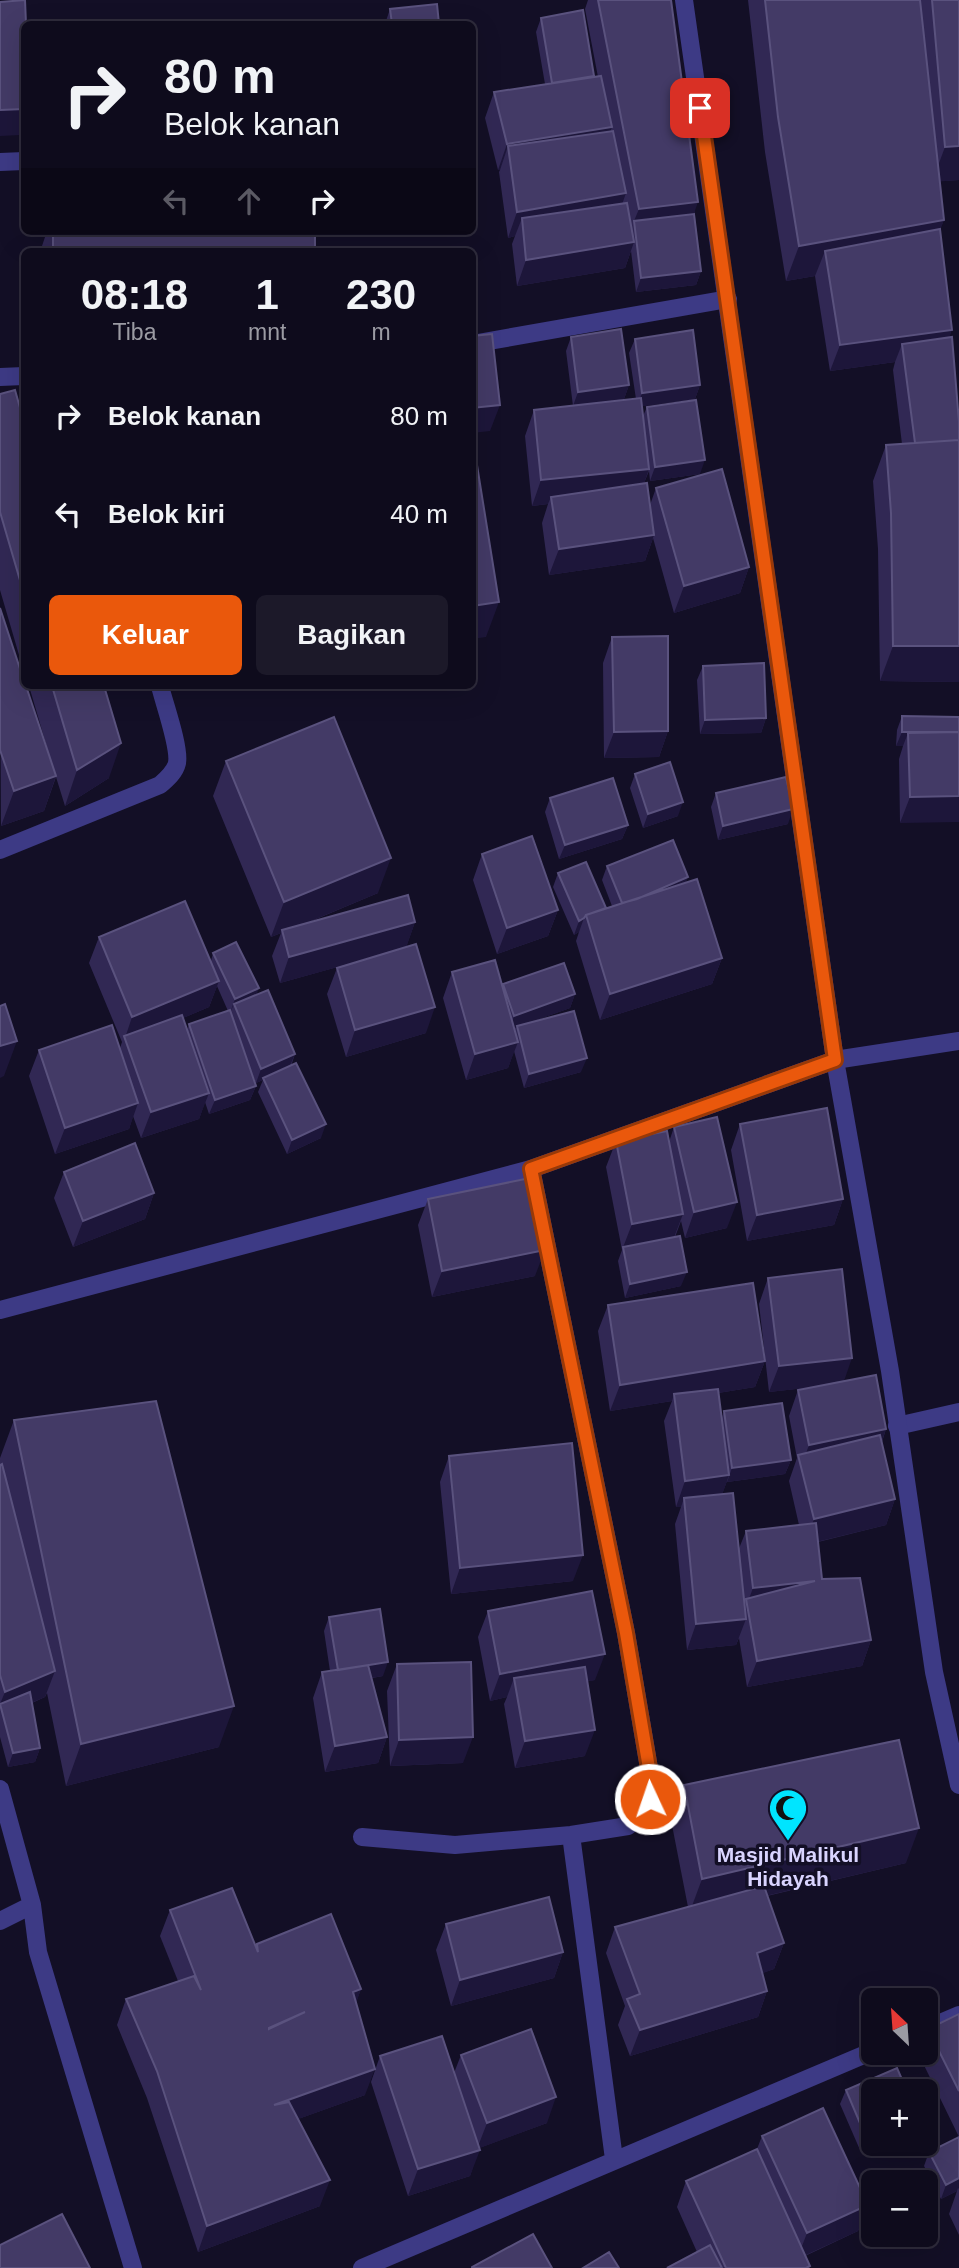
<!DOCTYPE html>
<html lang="id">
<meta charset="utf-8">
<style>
body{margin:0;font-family:Arial,sans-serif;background:#1c1929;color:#f1f3f6;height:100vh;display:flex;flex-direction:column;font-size:26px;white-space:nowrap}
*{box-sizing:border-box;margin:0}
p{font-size:23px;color:#9b9ba3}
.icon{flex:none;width:38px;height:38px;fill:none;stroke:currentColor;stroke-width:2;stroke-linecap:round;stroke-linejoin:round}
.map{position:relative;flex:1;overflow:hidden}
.panel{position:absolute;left:21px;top:248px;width:455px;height:441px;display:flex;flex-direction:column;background:#0e0b1c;border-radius:10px;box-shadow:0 7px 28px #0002,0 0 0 2px #2e2b3b}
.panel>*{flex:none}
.top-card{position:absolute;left:21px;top:21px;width:455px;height:214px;border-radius:10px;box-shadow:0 7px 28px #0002,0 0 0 2px #2e2b3b;background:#0e0b1c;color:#f1f3f6;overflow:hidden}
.needle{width:46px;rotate:335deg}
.controls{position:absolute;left:861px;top:1988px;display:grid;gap:14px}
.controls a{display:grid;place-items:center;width:77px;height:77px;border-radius:10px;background:#0e0b1c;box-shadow:0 7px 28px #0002,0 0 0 2px #2e2b3b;font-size:35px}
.pin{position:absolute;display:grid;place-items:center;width:60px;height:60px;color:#fff;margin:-30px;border-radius:14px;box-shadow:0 4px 10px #0006}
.me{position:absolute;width:77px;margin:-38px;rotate:357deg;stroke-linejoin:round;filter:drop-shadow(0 0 5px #0008)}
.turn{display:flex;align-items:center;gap:24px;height:147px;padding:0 28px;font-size:32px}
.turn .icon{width:91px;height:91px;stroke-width:2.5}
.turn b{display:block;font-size:49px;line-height:60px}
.lanes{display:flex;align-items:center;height:66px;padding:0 28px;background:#0003;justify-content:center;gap:35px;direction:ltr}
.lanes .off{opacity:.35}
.eta{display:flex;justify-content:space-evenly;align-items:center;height:119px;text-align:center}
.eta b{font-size:42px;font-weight:700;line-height:49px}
.button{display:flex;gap:14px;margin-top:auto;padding:14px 28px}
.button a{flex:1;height:80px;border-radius:10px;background:#ea580c;color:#fff;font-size:28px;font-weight:700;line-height:80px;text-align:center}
.button a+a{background:#1c1929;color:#f1f3f6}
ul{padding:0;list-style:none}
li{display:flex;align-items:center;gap:21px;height:98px;padding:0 28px}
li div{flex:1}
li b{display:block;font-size:26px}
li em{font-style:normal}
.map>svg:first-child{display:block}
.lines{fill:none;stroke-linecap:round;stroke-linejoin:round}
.minor{stroke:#3d3a85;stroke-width:18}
.tertiary{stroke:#3d3a85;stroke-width:18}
.wall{fill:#312854;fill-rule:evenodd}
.shaded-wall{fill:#1d163a}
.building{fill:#433a66;stroke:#5a527e;stroke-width:2;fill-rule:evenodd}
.route-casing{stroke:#983908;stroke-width:18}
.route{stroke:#ea580c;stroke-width:12}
.labels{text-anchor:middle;stroke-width:7;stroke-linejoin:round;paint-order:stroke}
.poi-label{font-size:21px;font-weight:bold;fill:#d9d4ff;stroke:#130f26}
</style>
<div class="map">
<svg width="959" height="2268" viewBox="0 0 959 2268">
<rect width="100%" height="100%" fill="#130f26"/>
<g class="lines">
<path class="minor" d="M0,162L24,161
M472,344L728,299
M0,377L24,376
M0,850L160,785C167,779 175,772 177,763C180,747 164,703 160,686
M0,1310L531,1169L835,1060L959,1041
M897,1426L959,1412
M0,1789L32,1905L38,1952L133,2268
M571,1835L614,2159
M362,1837L455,1845L571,1835L628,1826L643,1814L650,1799V1774L626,1633L531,1169
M0,1921L32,1905
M926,2029L959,2015
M362,2268L873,2051"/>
<path class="tertiary" d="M684,0L835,1060L890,1371L934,1672L959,1785"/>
</g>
<path class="wall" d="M588,0H671L701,271L696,285L636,292L631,251L625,268L517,286L512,244L515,236L508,238L499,172L500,170H498L485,118L494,92L545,84L536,32L541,18L594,76L593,77H598L585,9Z
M748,0H959V180L940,181L944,220L940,229L949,338L959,422V682L880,681L878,549L873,481L886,445L902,444L893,370L895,362L830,371L815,276L786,281L765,152Z
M390,9L439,24H385Z
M47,231H315V252H40Z
M571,337L629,385L624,399L590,404L636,399L629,353L635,339L700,385L695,399L642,406L643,416L647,407L700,474L650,481L649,471L644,483L650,505L656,488L749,567L740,593L674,613L653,538L645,561L549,575L542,523L548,504L532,506L525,436L534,410L573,406L566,351Z
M0,394L24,422V672L0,590Z
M0,608L51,761L29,686H104L109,778L65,806L56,777L44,811L1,826Z
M612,637L668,731L659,757L604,758L603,663Z
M703,666L766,718L761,733L700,734L697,680Z
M902,716L959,717L900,823L899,759L903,746H896L897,730Z
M226,761L378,893L302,925L415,922L406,947L426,1033L346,1057L327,994L337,968L373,957L280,983L272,956L281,933L271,937L213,796Z
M635,774L678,816L643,828L630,788Z
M716,793L788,824L718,840L711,807Z
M550,798L628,825L622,839L559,859L545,812Z
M482,854L558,910L548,936L497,954L473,880Z
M607,866L686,883L722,958L712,984L600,1020L576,941L579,932L574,935L553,887L558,873L606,908L612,906L602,880Z
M99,937L211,961L213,953L256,995L295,1054L291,1066L321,1138L287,1154L258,1092L263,1080L256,1083L248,1064L256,1086L250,1100L209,1114L205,1102L199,1119L141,1138L133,1116L129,1129L55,1154L29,1076L39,1050L120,1048L122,1042L89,963ZM217,986L228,1011L189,1024L187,1030L183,1018L209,1007Z
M452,972L502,985L575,994L570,1008L528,1023L581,1072L524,1088L514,1051L508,1068L466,1080L443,998Z
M740,1124L843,1199L834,1225L747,1241L731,1150Z
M674,1127L727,1228L685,1238L681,1221L675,1237L681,1286L625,1298L618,1261L622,1250L606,1167L616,1141L669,1142Z
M64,1172L154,1193L145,1219L73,1247L54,1198Z
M428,1199L535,1276L432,1297L418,1225Z
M768,1278L844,1381L886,1429L882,1442L895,1499L886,1525L818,1542L822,1579L871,1640L862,1666L747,1687L739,1638L736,1645L687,1650L675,1524L681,1507H676L664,1421L672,1401L610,1411L598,1331L608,1305L765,1361L755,1387L718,1393L722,1418L724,1411L791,1460L785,1474L727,1482V1481L722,1494L738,1551L746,1531L799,1525L789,1481L797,1458L789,1416L798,1390L813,1387L769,1392L759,1304Z
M14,1420L219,1747L66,1786L47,1693L45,1697L32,1703L40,1748L35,1762L8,1767L0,1737V1458Z
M449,1456L573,1581L451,1594L440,1482Z
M488,1611L595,1680L587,1681L585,1756L515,1768L504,1704L507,1697L490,1701L478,1637Z
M329,1617L383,1676L372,1678L387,1737L378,1763L325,1772L313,1698L322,1672L330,1671L324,1631Z
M397,1664L463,1763L390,1766L387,1691Z
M684,1785L906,1863L767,1896L784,1943L774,1969L762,1973L767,1991L758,2017L630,2056L618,2025L625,2006L606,1953L615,1927L688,1907L671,1820Z
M170,1910L256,1946L257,1944L361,1989L356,2002L365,2095L298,2119L320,2206L198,2252L147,2098L117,2025L126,1999L178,1981L160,1936Z
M446,1924L563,1952L554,1978L451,2006L436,1950Z
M959,2014V2137L919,2055L920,2053H926V2036L928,2029Z
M461,2055L547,2123L479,2148L470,2176L408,2196L371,2082L380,2056L454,2073Z
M846,2090L873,2091V2143L860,2150L840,2104Z
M762,2136L868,2205L858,2231L805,2256L810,2266L809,2268H667L697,2252L677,2207L686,2181L757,2149Z
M959,2137V2235L949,2214L957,2191L941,2199L924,2166L929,2152Z"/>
<path class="shaded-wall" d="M24,109V121L20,135L0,136V110Z
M612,127L602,153L508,146L500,170H498L507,144Z
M959,146V180L932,182L945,147Z
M626,193L617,219L522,218L515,236L508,238L517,212Z
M698,202L689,228L634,221L639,209Z
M944,220L931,255L825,251L815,276L786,281L799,246Z
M634,242L625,268L517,286L526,260Z
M701,271L696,285L636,292L641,278Z
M952,330L943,356L902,344L895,362L830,371L840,345Z
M629,385L624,399L573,406L578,392Z
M700,385L695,399L637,407L642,393Z
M500,405L490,431L472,433V408Z
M705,460L700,474L650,481L655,467Z
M649,469L640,495L551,497L548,504L532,506L541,480Z
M654,535L645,561L549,575L559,549Z
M749,567L740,593L674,613L684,586Z
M499,602L486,637L472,639V606Z
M893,646H959V682L880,681Z
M766,718L761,733L700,734L705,720Z
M668,731L659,757L604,758L614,732Z
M902,732L959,733H908L903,746H896Z
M121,743L109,778L65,806L77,770Z
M56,776L44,811L1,826L14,791Z
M959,796V822L900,823L910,797Z
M683,802L678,816L643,828L648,814Z
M793,809L788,824L718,840L723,826Z
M628,825L622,839L559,859L565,845Z
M391,858L378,893L282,933V930L281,933L271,937L284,902Z
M688,877L683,891L623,905Z
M558,910L548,936L497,954L507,928Z
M584,918L579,932L574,935L579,921Z
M415,922L406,948L280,983L289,957Z
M722,958L712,984L600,1020L610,994Z
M219,981L209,1007L127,1042L125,1038L132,1017Z
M259,988L254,1002L234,1004L230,1013L235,999Z
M575,994L570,1008L509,1030L514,1016Z
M435,1007L426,1033L346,1057L355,1030Z
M17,1041L4,1076L0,1078V1046Z
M518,1042L508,1068L466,1080L475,1054Z
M295,1054L289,1068L263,1078V1080L256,1083L261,1069Z
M587,1058L581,1072L524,1088L529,1074Z
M256,1086L250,1100L209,1114L215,1100Z
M209,1093L199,1119L141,1138L151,1112Z
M138,1103L129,1129L55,1154L65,1128Z
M326,1124L321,1138L287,1154L292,1140Z
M154,1193L145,1219L73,1247L83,1221Z
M843,1199L834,1225L747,1241L757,1215Z
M737,1202L727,1228L685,1238L694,1212Z
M683,1214L673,1240L623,1247L622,1250L632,1224Z
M545,1250L535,1276L432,1297L442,1271Z
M687,1272L681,1286L625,1298L630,1284Z
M852,1358L843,1384L769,1392L779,1366Z
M765,1361L755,1387L675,1400L674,1394L672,1401L610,1411L620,1385Z
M886,1429L877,1455L801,1467L809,1445Z
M791,1460L785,1474L727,1482L732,1468Z
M729,1475L720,1501L684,1498L681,1507H676L685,1481Z
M895,1499L886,1525L804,1545L814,1519Z
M583,1555L573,1581L451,1594L460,1568Z
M815,1581L747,1604L753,1588Z
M746,1619L736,1645L687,1650L696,1624Z
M871,1640L862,1666L747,1687L757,1661Z
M605,1654L595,1680L517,1695L514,1678L507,1697L490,1701L500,1674Z
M388,1662L383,1676L333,1684L338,1670Z
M55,1671L45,1697L3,1715L0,1704L5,1692Z
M234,1706L219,1747L66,1786L81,1744Z
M595,1730L585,1756L515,1768L525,1741Z
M387,1737L378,1763L325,1772L335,1746Z
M473,1737L463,1763L390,1766L399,1740Z
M40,1748L35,1762L8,1767L13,1753Z
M919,1828L906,1863L689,1914L702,1879Z
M784,1943L774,1969L747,1979L757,1953Z
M563,1952L554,1978L451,2006L460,1980Z
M361,1989L352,2015L353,1992Z
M767,1991L758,2017L630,2056L640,2030Z
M375,2069L365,2095L265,2131L274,2105Z
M556,2097L547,2123L477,2149L487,2123Z
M873,2132V2143L860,2150L865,2135Z
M480,2150L470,2176L408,2196L418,2169Z
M959,2178V2189L958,2188L957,2191L941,2199L946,2185Z
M330,2180L320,2206L198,2252L207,2226Z
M868,2205L858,2231L797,2259L807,2233Z"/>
<path class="building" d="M25,0L26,24H24V109L0,110V2Z
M598,0H671L698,202L639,209Z
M765,0H920L944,220L799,246L778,117Z
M932,0H959V146L945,147Z
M437,4L439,24H392L390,9Z
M583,10L594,76L552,83L541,18Z
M601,76L612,127L507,144L494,92Z
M613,131L626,193L517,212L508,146Z
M627,203L634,242L526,260L522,218Z
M694,214L701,271L641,278L634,221Z
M940,229L952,330L840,345L825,251Z
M53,231H315V252H53Z
M621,329L629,385L578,392L571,337Z
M693,330L700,385L642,393L635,339Z
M492,334L500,405L472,408V336Z
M952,337L959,422V440L915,443L902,344Z
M15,390L24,422V594L0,512V394Z
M641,398L649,469L541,480L534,410Z
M696,400L705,460L655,467L647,407Z
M472,434L499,602L472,606Z
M959,440V646H893L891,513L886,445Z
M722,469L749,567L684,586L656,488Z
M647,483L654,535L559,549L551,497Z
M0,608L24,681V686H26L56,776L14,791L0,750Z
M668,636V731L614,732L612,637Z
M764,663L766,718L705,720L703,666Z
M52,686H104L121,743L77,770Z
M902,716L959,717V732H902Z
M334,717L391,858L284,902L226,761Z
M959,732V796L910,797L908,733Z
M670,762L683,802L648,814L635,774Z
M786,777L793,809L723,826L716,793Z
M613,778L628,825L565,845L550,798Z
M532,836L558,910L507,928L482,854Z
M673,840L688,877L637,899L622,903L607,866Z
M586,862L606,908L586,915L584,918L579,921L558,873Z
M697,879L722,958L610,994L586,915Z
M408,895L415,922L289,957L282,930Z
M185,901L219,981L132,1017L99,937Z
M236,942L259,988L235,999L213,953Z
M416,944L435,1007L355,1030L337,968Z
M495,960L518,1042L475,1054L452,972Z
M564,963L575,994L514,1016L503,984Z
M268,990L295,1054L261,1069L234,1004Z
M5,1004L17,1041L0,1046V1006Z
M230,1010L256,1086L215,1100L189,1024Z
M574,1011L587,1058L529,1074L517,1026Z
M182,1015L209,1093L151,1112L124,1036Z
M112,1025L138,1103L65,1128L39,1050Z
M296,1063L326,1124L292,1140L263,1078Z
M827,1108L843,1199L757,1215L740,1124Z
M717,1117L737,1202L694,1212L674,1127Z
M667,1131L683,1214L632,1224L616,1141Z
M135,1143L154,1193L83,1221L64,1172Z
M530,1178L545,1250L442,1271L428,1199Z
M680,1236L687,1272L630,1284L623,1247Z
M842,1269L852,1358L779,1366L768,1278Z
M753,1283L765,1361L620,1385L608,1305Z
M876,1375L886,1429L809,1445L798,1390Z
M718,1389L729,1475L685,1481L674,1394Z
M156,1401L234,1706L81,1744L14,1420Z
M782,1403L791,1460L732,1468L724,1411Z
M880,1435L895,1499L814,1519L798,1455Z
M572,1443L583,1555L460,1568L449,1456Z
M2,1464L55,1671L5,1692L0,1675V1465Z
M733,1493L746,1619L696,1624L684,1498Z
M816,1523L822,1579L860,1578L871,1640L757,1661L746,1599L815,1581L753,1588L746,1531Z
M592,1591L605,1654L500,1674L488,1611Z
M380,1609L388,1662L338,1670L329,1617Z
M471,1662L473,1737L399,1740L397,1664Z
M368,1665L387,1737L335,1746L322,1672Z
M585,1667L595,1730L525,1741L514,1678Z
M30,1692L40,1748L13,1753L0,1704Z
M899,1740L919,1828L702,1879L684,1785Z
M764,1886L784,1943L757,1953L767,1991L640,2030L627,1999L640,1994L615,1927Z
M232,1888L258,1952L257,1944L331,1914L361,1989L353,1992L375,2069L274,2105L289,2102L330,2180L207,2226L157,2071L126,1999L194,1976L201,1990L170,1910ZM305,2012L269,2029V2028Z
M549,1897L563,1952L460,1980L446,1924Z
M959,2014V2091L928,2029Z
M531,2029L556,2097L487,2123L461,2055Z
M442,2036L480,2150L418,2169L380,2056Z
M897,2068L907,2091H873V2132L865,2135L846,2090Z
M823,2108L868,2205L807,2233L762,2136Z
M959,2137V2178L946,2185L929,2152Z
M757,2149L810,2266L806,2268H726L686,2181Z
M62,2214L90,2268H0V2245Z
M533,2234L552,2268H472V2267Z
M710,2245L722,2268H667Z
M609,2252L619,2268H583Z"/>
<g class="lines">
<g class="route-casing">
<path id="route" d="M650,1799V1774L626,1633L531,1169L835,1060L700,108"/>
</g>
<use href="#route" class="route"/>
</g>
<defs>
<g id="mosque-pin" transform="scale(2.0125)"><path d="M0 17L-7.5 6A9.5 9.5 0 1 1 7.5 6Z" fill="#00e5ff" stroke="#130f26"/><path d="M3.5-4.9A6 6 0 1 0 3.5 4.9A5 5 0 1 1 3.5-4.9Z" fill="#111"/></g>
</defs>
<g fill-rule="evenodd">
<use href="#mosque-pin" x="788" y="1808"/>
</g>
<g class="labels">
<g class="poi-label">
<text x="788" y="1862">Masjid Malikul<tspan x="788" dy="24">Hidayah</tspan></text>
</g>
</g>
</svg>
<div class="controls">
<a><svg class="needle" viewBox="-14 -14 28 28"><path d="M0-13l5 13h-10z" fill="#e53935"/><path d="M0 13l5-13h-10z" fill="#9b9ba3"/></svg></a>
<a>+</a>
<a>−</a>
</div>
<div class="pin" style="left:700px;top:108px;background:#d93025"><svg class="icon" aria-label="arrive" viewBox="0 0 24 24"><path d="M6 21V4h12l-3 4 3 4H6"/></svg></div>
<svg class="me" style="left:650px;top:1799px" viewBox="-20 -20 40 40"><circle r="17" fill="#ea580c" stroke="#fff" stroke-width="3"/><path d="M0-11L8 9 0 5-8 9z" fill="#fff"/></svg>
<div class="top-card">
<div class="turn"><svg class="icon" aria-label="right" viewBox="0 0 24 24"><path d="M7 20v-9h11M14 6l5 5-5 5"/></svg><div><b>80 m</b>Belok kanan</div></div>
<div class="lanes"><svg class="icon off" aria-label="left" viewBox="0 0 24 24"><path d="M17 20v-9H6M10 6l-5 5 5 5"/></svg><svg class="icon off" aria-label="ahead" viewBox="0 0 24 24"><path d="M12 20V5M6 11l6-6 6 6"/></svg><svg class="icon" aria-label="right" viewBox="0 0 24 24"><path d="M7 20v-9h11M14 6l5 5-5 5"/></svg></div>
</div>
<section class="panel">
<div class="eta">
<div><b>08:18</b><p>Tiba</p></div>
<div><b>1</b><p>mnt</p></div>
<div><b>230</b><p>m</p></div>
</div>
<ul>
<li><svg class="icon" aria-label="right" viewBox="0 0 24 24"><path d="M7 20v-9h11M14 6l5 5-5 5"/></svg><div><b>Belok kanan</b></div><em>80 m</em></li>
<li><svg class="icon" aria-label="left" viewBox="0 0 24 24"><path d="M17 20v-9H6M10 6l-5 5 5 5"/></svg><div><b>Belok kiri</b></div><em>40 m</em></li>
</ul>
<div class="button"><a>Keluar</a><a>Bagikan</a></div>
</section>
</div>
